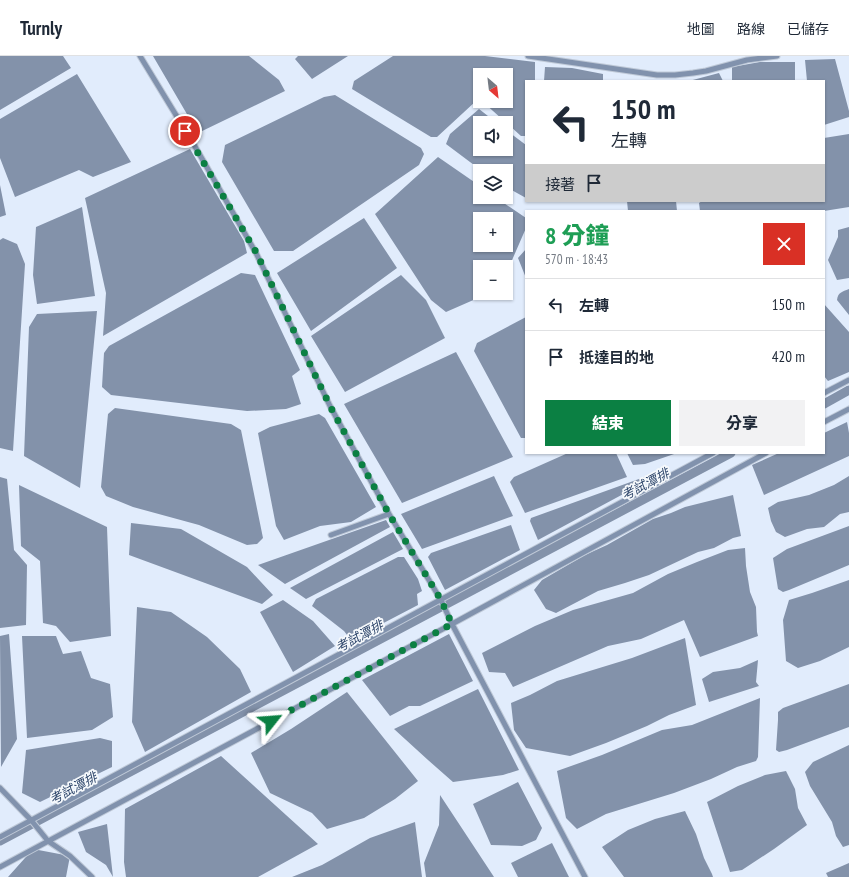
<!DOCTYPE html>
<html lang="zh-TW">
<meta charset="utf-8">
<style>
body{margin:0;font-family:"PT Sans Narrow","Noto Sans TC",sans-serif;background:#f2f2f3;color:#1f2937;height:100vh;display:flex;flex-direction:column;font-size:15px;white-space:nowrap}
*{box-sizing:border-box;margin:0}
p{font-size:13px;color:#747a83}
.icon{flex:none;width:22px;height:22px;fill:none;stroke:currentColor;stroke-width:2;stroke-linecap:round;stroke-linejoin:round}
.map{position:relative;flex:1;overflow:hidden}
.details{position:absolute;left:525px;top:154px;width:300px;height:244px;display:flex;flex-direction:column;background:#fff;border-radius:0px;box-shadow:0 1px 3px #0004}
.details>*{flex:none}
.hud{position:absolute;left:525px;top:24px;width:300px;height:122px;border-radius:0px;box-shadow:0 1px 3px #0004;background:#fff;color:#1f2937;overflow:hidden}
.needle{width:26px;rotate:152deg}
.fabs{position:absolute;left:473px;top:12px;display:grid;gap:8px}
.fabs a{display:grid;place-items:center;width:40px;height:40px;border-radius:0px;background:#fff;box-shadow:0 1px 3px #0004;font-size:20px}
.pin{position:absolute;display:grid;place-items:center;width:34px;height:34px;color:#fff;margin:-17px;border:2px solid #fff;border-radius:50%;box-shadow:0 1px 4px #0007}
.me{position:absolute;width:44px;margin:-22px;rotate:62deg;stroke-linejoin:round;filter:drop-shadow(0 0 3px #0008)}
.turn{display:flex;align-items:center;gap:14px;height:84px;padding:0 20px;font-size:18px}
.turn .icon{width:52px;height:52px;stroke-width:2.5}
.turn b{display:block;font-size:28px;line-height:34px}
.then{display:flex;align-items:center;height:38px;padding:0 20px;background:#0003;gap:8px;font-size:15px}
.round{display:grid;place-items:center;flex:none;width:42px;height:42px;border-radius:0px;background:#f2f2f3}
.headline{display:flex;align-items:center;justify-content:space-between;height:68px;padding:0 20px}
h1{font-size:24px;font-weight:800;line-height:30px;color:#1e9e55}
.action{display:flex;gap:8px;margin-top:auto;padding:8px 20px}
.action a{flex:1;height:46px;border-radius:0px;background:#0b8043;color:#fff;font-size:16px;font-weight:800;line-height:46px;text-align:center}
.action a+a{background:#f2f2f3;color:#1f2937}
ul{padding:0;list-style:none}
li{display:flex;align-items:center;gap:12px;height:52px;padding:0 20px;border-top:1px solid #e0e1e3}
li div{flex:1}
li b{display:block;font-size:15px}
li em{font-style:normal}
header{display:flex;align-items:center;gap:24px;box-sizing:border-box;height:56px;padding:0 20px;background:#fff;border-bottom:1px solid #e0e1e3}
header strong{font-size:19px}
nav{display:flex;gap:22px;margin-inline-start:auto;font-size:14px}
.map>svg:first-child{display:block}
.water{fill:#8392aa;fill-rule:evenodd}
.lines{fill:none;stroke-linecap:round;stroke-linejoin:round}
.canal{stroke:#8392aa;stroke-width:9}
.service-casing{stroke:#bfc9d7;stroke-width:7}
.service{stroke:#8192ad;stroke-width:5}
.route{stroke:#0b8043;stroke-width:7;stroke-dasharray:0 12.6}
.labels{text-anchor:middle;stroke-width:3.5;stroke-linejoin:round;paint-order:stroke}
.water-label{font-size:13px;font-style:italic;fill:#2e466b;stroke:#f6f9fc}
</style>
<header>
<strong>Turnly</strong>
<nav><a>地圖</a><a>路線</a><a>已儲存</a></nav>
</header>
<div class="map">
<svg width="849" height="821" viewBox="0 0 849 821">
<rect width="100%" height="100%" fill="#e1ecfc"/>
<path class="water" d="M0,0H63L71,12L0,54Z
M153,0H249L279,24L285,35L198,77Z
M298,0H348L312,23L295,3Z
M393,0H485L535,6V25H526V80H521L483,46L476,45L437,81H431L352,33L354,25ZM480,19H506V45H480Z
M835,3L849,55V61L824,69V25H807L805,4Z
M760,6H795V25H732V11Z
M545,11L572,12L603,18V25H544Z
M719,17L723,25H689Z
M77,18L131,106L93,121L79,114L15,141L0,102V63Z
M335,39L421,92L424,98L419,109L293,195H274L222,106L225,89L324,41Z
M479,53L497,67H480V93H506V74L526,89V142L506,131V115H482L446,88L450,78Z
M849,78V151L824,155H700L699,147L702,145H824V82Z
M190,93L244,185L247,197L103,280L106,237L85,142Z
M438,101L480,130V141H495L526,162V172L506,218V211H480V237H484L478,242L446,256L431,244L375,158ZM480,163H506V189H480Z
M0,129L6,159L0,161Z
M627,145H676L677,155H628Z
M82,151L95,240L37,248L33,219L36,171Z
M364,162L397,212L311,275L277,217Z
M849,171V222L837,224L828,204L838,181V174Z
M3,182L17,188L25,208L13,395L0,392V184Z
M526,193V222L518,202Z
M241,217L255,219L300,314L292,320L301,348L286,353L247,355L111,339L102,331L104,297L109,290Z
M401,219L426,244L445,282L345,336L311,280Z
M849,233V259L837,244C838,236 842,236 849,233Z
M824,248L849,276V316L828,325L824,320Z
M97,255L80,432L24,400L29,271L37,258Z
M526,261V382H521L474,295L477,287Z
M456,296L513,401L402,447L344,348Z
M115,352L231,368L241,374L263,482L257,488L247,489L199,469L133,451L106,440L101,431L108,358Z
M319,358L325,362L376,451L351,466L320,470L284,484L276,470L258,377L270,371Z
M847,366L849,377V400L764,439L752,409L779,397H824V377Z
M568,397H616L627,421L525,457L510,426L514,421Z
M627,397H677L645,408L633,409Z
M650,419L653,422L538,484L530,465L531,462Z
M494,420L513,460L422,493L401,458Z
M849,420V456L840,458L824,471L807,473L785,481L776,476L771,465L768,452L778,446L809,439L834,429Z
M0,421L7,423L14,494L27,509L26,569L0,572Z
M19,429L107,471L111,580L70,586L56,570L43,567L40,505L21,490Z
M733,439L741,480L733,482L714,492L698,496L649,519L625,527L598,535L556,557L546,553L534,534L542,524L585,499L607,489L653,463L671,457L685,451Z
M386,464L390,471L285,528L258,509Z
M131,467L181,473L247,511L273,539L262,548L129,499Z
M511,469L520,494L445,534L428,501L431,497Z
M849,470V509L789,534L783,536L778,533L773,502L787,493Z
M393,476L403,493L306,543L290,532Z
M745,492L746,510L750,536L756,551L757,576L758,580L700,601L684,564L641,583L608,590L513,631L505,617L489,616L482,597L535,570L573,554L633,537L668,518L697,506L728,494Z
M398,501H404L418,523L422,535L417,538L418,549L351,584L344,575L312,550L316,543Z
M849,524V591L820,605L798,612L786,605L783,564L789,544L812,537Z
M283,544L313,565L335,590L293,616L260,556Z
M137,551L171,556L207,581L240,613L251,636L145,696L132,666Z
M9,578L17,683L1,711L0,580Z
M449,578L473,625L420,650H409L390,660L362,624Z
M22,580H56L63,598L81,595L91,622L110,628L113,661L92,674L27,682Z
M685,582L696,649L669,659L647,670L606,687L570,700L526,692L514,674L511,647L530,639L557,625L632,602Z
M758,604L756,626L759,630L709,646L702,623L713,616L740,612Z
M849,628V671L787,694L779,696L776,694L778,664V656L783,652Z
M478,633L519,714L503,719L453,726L428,704L394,673Z
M347,636L418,725L395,743L364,762L327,773L312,757L270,737L251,697L291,673Z
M760,642L758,701L756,705L737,711L711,723L674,737L606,758L577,773L566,762L557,715L602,699L662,674L692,669Z
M100,682L112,685V711L40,746L22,737L26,694Z
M849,689V789L843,791L836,780L832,766L810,730L805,716L813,706Z
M221,700L318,788L258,821H126L124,806L125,753Z
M786,715L795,733L798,752L807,769L774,793L742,814L730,816L707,746L738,730L765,719Z
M518,726L542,772L536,784L522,790L491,789L473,748Z
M440,739L494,821H426L424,807L439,769Z
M685,755L696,778L704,802L712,818L713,821H624L602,791L628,774L655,763Z
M415,766L422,821H292L322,809L370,782Z
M107,768L113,821L106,809L86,796L78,776Z
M552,787L569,821H518L511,807Z
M33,793L70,800L66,821H8Z
M849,807V821H828L826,817Z"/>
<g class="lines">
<path class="canal" d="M824,348L849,334
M0,785L731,397"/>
<g class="service-casing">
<path id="service" d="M140,0L193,87L256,197L330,350L389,458L441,544L452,568L585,821
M528,0L657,19H675L693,17L706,15L747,4L777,0
M824,337L849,324
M824,366L849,353
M331,479L389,458
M0,732L31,764L48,785L70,800L92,821
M0,781L713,397
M0,811L452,568L766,397"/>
</g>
<use href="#service" class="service"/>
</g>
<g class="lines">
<path class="route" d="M185,75L256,196L330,350L389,458L441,544L452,568L271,665"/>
</g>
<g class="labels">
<g class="water-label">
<text transform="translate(645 428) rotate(-28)" y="5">考試潭排</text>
<text transform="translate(359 580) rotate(-28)" y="5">考試潭排</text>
<text transform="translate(73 732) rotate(-28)" y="5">考試潭排</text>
</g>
</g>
</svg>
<div class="fabs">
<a><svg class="needle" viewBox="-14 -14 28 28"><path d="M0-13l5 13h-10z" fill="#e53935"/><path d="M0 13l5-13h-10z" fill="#747a83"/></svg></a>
<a><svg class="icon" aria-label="sound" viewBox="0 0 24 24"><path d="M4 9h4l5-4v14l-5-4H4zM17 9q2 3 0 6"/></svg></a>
<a><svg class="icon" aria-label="layers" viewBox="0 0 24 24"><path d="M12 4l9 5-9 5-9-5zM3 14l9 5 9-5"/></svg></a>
<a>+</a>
<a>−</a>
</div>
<div class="pin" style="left:185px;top:75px;background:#d93025"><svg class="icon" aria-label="arrive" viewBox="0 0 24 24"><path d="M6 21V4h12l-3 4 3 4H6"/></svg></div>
<svg class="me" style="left:271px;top:665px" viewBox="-20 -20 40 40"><path d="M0-17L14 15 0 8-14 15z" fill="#0b8043" stroke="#fff" stroke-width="4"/></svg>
<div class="hud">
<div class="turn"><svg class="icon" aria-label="left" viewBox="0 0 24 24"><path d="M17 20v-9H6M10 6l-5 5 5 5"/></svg><div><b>150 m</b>左轉</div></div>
<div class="then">接著<svg class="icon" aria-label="arrive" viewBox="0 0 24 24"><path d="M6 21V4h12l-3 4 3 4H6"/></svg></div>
</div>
<section class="details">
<div class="headline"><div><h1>8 分鐘</h1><p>570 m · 18:43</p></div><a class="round" style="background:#d93025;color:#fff"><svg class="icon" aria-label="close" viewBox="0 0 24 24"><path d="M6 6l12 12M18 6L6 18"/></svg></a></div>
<ul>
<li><svg class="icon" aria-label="left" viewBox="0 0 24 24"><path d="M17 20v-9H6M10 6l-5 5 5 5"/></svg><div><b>左轉</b></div><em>150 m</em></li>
<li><svg class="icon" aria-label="arrive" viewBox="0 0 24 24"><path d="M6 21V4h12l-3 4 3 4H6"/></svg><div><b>抵達目的地</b></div><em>420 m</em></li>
</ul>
<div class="action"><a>結束</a><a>分享</a></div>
</section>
</div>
